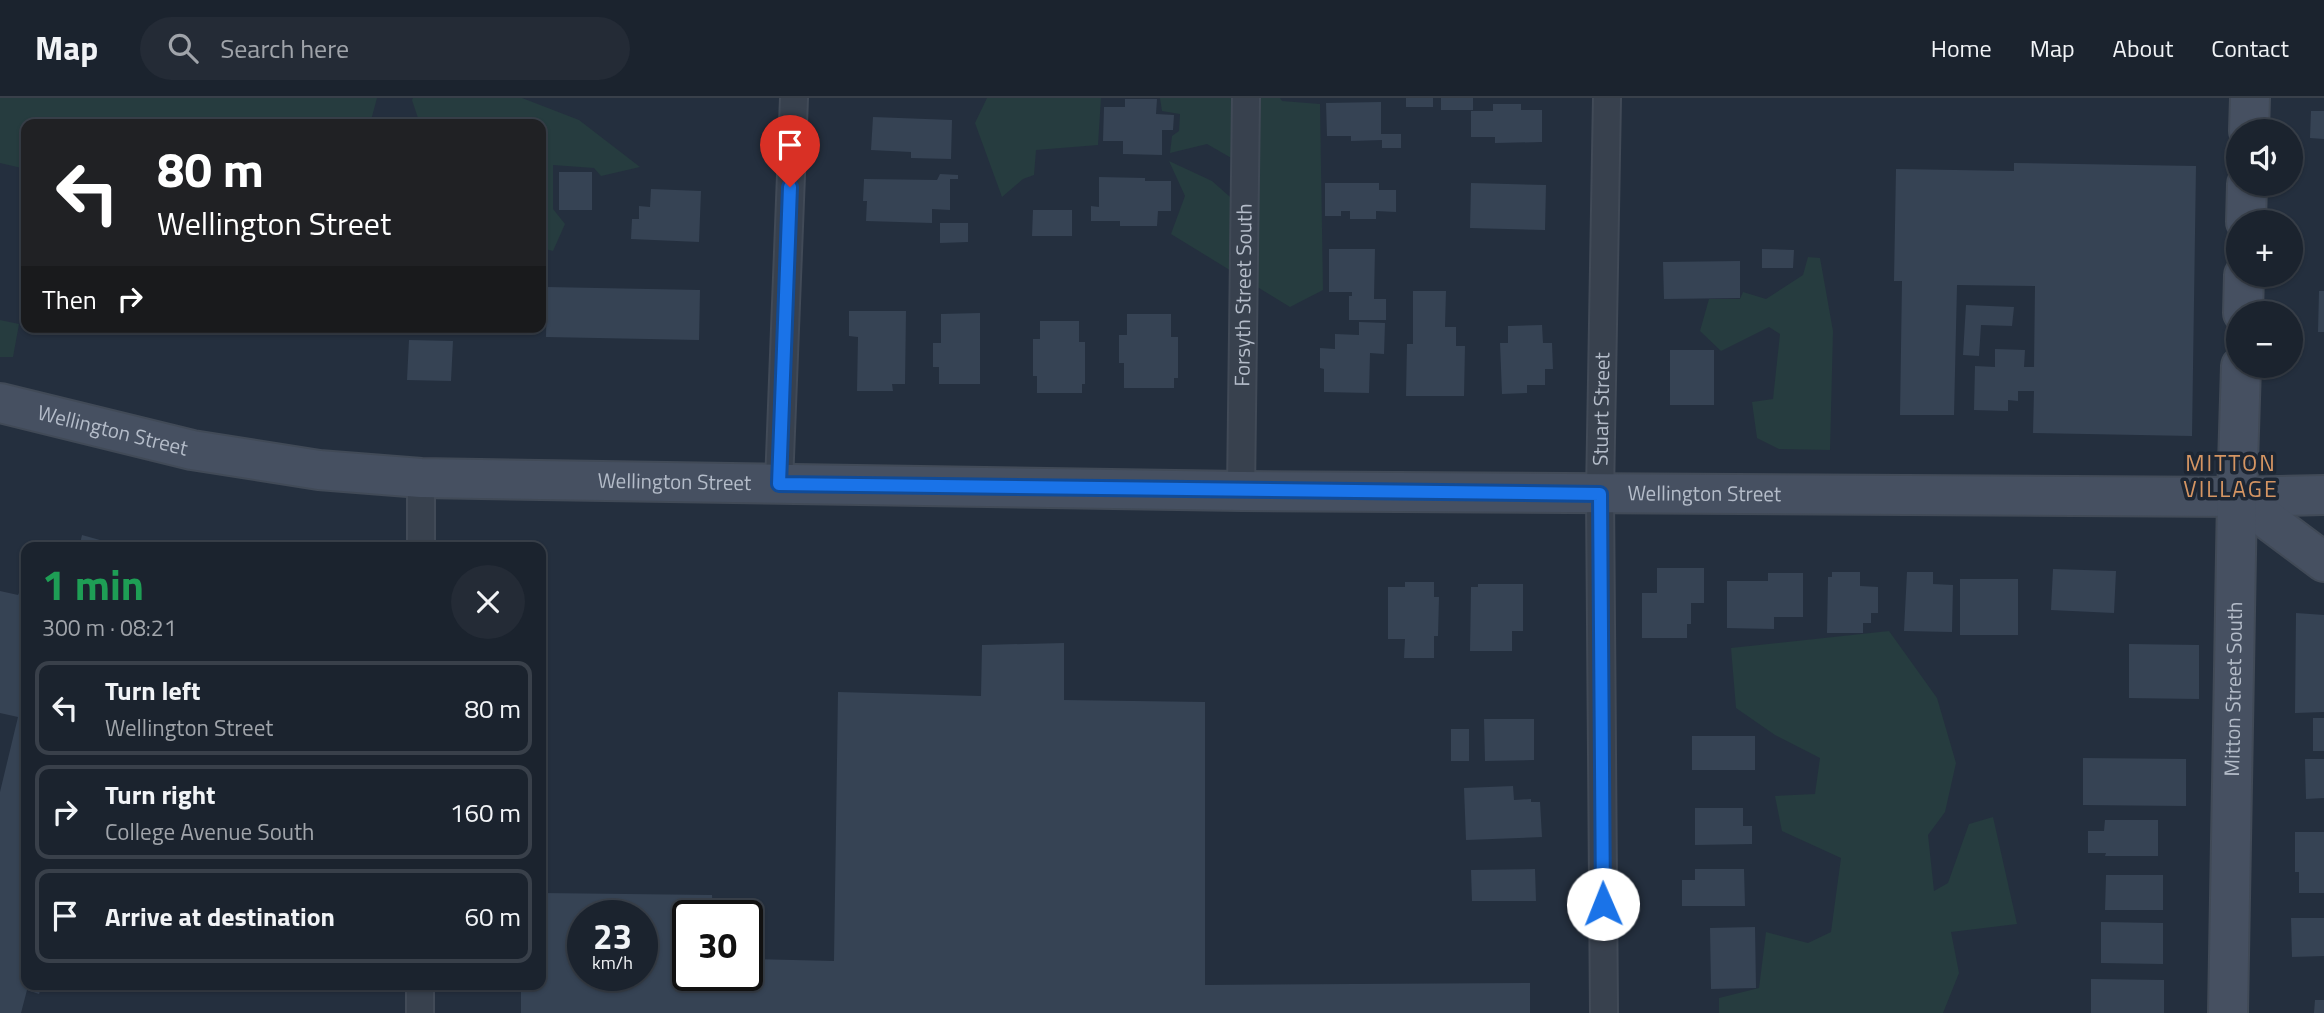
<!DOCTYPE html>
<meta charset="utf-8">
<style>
body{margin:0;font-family:"Titillium Web",sans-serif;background:#242b36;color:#f1f3f6;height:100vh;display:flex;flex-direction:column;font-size:26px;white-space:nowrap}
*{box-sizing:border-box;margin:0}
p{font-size:23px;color:#a0a4aa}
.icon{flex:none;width:38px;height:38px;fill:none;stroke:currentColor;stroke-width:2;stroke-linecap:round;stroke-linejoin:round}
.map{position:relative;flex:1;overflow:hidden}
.drawer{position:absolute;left:21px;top:444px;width:525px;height:448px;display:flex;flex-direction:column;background:#1b232e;border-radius:14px;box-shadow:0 2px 5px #0004,0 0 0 2px #39404a}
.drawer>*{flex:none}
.top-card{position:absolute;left:21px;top:21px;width:525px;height:214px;border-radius:14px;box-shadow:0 2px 5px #0004,0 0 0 2px #39404a;background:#202124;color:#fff;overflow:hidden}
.tools{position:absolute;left:2226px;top:21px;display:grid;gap:14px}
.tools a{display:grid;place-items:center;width:77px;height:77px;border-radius:50%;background:#1b232e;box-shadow:0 2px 5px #0004,0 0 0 2px #39404a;font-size:35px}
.speed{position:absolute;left:567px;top:802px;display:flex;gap:14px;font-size:35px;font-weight:700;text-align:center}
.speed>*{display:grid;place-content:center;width:91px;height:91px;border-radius:50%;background:#1b232e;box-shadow:0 2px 5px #0004,0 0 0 2px #39404a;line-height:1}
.speed small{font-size:18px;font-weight:400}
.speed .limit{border:4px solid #111;border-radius:10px;background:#fff;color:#111}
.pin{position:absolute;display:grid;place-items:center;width:60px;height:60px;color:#fff;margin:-72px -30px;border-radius:50% 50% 50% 0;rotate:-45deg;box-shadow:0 0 7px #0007}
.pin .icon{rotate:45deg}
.me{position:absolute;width:77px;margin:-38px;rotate:359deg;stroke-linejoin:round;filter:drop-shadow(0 0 5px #0008)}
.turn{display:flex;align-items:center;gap:24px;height:147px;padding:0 21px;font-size:32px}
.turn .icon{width:91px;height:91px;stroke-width:2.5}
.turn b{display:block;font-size:49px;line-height:60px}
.then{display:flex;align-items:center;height:66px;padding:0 21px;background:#0003;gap:14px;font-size:26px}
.round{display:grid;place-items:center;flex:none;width:74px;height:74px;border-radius:37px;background:#242b36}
.headline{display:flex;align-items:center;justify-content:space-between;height:119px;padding:0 21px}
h1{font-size:42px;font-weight:700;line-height:52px;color:#1e9e55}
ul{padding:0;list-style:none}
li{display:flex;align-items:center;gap:21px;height:94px;margin:0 14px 10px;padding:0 7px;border:4px solid #39404a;border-radius:14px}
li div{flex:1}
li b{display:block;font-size:26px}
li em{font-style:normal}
header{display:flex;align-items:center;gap:42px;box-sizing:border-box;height:98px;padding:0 35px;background:#1b232e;border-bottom:2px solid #39404a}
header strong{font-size:33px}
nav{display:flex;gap:38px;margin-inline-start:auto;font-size:24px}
.search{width:490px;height:63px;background:#242b36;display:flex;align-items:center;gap:18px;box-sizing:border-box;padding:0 24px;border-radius:38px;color:#a0a4aa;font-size:26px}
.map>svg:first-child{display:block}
.green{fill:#263c3f}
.building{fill:#364354;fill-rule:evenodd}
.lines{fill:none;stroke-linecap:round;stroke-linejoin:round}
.street-casing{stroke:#414a57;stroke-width:30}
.secondary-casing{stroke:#414a57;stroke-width:42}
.street{stroke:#38414e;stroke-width:26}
.secondary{stroke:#465061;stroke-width:38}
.route-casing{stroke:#114b97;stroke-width:18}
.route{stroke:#1a73e8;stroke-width:12}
.labels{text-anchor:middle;stroke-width:7;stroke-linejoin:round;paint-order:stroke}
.street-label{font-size:21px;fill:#b4bcc9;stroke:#1d2633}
.neighbourhood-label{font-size:23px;letter-spacing:2px;fill:#d59563;stroke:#1d2633}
</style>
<header>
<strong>Map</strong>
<div class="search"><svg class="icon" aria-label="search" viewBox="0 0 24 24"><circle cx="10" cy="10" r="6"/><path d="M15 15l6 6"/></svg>Search here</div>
<nav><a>Home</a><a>Map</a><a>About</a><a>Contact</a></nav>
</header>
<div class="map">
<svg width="2324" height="915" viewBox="0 0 2324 915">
<rect width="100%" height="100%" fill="#242f3e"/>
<path class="green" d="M0,0H377L370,26H26V71L0,65Z
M413,0H522L579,22L640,69L601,78L594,70L553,67V111L565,126L553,153L541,150V26H420L412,2Z
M987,0H1101L1098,47L1036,52L1034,77L1023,81L1002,99L975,25Z
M1160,0H1280L1282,3L1320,6L1323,192L1290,209L1171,136L1185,98L1169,63L1212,83L1238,106L1240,65L1207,46L1170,55L1172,38L1179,33L1180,16L1162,13Z
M1808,159L1820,160L1833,233L1830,352L1779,351L1757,340L1752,304L1773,301L1780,236L1769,229L1721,253L1700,233L1709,201H1740L1743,194L1766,201L1803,177Z
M0,222L19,226L13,259H0Z
M1889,533L1937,600L1956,665L1945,714L1928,737L1934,793L1948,785L1969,726L1993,719L2017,826L1951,834L1959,875L1943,915H1719V900L1759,890L1766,834L1808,845L1831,834L1841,760L1782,733L1775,698L1815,696L1820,660L1775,637L1736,610L1731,550Z"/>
<path class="building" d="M1406,0H1433V9H1406Z
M1441,0H1473V12H1441Z
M1125,1H1157L1156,16L1174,17L1173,32H1162V57L1123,56V43H1103L1104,9H1125Z
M1381,4V36H1401V50H1382V42L1351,43V38H1327L1326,5Z
M1493,6H1521V12H1542V44L1495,45V39H1471V13H1493Z
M2311,13H2324V41L2310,40Z
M873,19L952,22L951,61L911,60V54L871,52Z
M2014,65L2196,68L2192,338L2033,335L2034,293H2018V303L2008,302V313L1974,312L1975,268L1995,269V251L2025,252L2024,269H2034L2035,188L1957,187L1954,317H1900L1902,183H1894L1896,71L2014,73Z
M559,74H592V112H559Z
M940,76L958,77V81H950V112L932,111V125L866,123L867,103H863L864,81L937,82Z
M1099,79L1145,80V83H1171V113H1158L1157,128H1120V123H1091V108L1099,109Z
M1325,85H1379V92H1396V114L1376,113V121H1350V113H1341V118H1325Z
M1471,85L1546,87L1545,132L1470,130Z
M651,91L701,93L699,144L631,141L632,121H639V108L650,109Z
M1033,112H1072V138H1032Z
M940,125H968V144L940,145Z
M1329,151H1375L1374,201H1386V222H1349V198H1352V194H1329Z
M1762,151L1794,152L1793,170H1762Z
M1740,163V200L1664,201L1663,164Z
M547,189L700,192L699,242L546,239Z
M1413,193H1446L1445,229H1456V248H1465L1464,298H1406L1407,246H1413Z
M2319,193H2324V234H2318Z
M1966,207L2014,209L2012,228L1981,227L1979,258L1963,257Z
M849,213H906L905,286H892L893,293H857L858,239L849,238Z
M980,215V286H939V269H933V245H941V216Z
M1127,216H1171V239H1178V280H1174V290H1124V265H1119V237H1127Z
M1040,223H1079V244H1085V286H1082V295H1037V278H1033V241H1040Z
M1359,224L1385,225L1384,256L1370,255L1369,295L1324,294V271L1320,270V250L1335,251V236L1359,237Z
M1542,227L1543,245H1552L1553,271H1545V287H1527V295L1502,296L1500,245H1508V228Z
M409,242L453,243L451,283L407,282Z
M1670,252H1714V307H1670Z
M82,437L125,449V450H79Z
M1657,470H1704V505H1691V526H1687V540H1642V495H1657Z
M2053,471L2116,473L2114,515L2051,512Z
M1832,474H1860V488L1878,489V515H1871V525H1863V535H1827L1828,479H1832Z
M1907,474H1933V486L1953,487L1952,534L1904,533Z
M1768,475H1803V519H1774V531L1727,530V483H1768Z
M1960,481H2018V537H1960Z
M1405,484H1434V499H1439L1438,538H1434V560H1404L1405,541H1388V489H1405Z
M1478,486H1523V533H1512V553H1470L1471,489H1478Z
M0,493L18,497L20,493L26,494V887H42L39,896L27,892L21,915H0V694L18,619L0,615Z
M2296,515L2324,517V614L2295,615Z
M1064,545V602L1205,604V887L1530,885V915H521V887H541V795L712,797L713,817H688V877H747V861L834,863L838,594L981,598L982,547ZM583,817H642V877H583Z
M2129,546L2199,547V601L2129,600Z
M2313,620H2324V653H2313Z
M1484,621H1534V662L1485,663Z
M1451,631H1469V663H1451Z
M1692,638H1755V672H1692Z
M2083,660L2186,661V708L2083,707Z
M2305,661H2324V700L2306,701Z
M1513,688L1514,702L1531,701V704H1540L1542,739L1466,742L1464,690Z
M1695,710H1743V728H1752V746L1695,747Z
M2105,722H2158V758H2105L2106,755H2088V733H2104Z
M2295,734H2324V795H2299V774H2295Z
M1535,771L1536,803H1472L1471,772Z
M1695,771H1744L1745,808H1682V782H1695Z
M2106,777H2163V812H2105Z
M2291,820H2324V858L2292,859Z
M2101,824L2163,825V866L2101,865Z
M1755,829L1756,890L1711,891L1710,830Z
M2091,881L2164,882V915H2091Z
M2315,902H2324V915H2314Z"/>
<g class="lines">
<g class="street-casing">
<g id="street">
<path d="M779,385L794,0"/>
<path id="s1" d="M1241,393L1246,0"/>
<path d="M421,450V380"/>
<path d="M420,915V887"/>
<path id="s2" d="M1604,915L1600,396L1607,0"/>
</g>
</g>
<g class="secondary-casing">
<g id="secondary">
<path d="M2249,33L2250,0"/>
<path d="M2246,124L2247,86"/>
<path d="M2243,215L2244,177"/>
<path id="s3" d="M0,305L192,352L319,372L421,380L1241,393L2237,399L2324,397"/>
<path d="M2237,399L2324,464"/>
<path id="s4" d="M2228,915L2237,399L2241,268"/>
</g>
</g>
<use href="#street" class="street"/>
<use href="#secondary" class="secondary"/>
</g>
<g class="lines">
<g class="route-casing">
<path id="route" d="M790,89L779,386L1600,396L1603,806"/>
</g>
<use href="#route" class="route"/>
</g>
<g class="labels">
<g class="street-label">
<text dy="7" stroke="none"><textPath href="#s1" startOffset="196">Forsyth Street South</textPath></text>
<text dy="7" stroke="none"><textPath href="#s2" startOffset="604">Stuart Street</textPath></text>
<text dy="7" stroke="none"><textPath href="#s3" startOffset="116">Wellington Street</textPath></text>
<text dy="7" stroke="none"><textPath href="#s3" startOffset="682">Wellington Street</textPath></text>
<text dy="7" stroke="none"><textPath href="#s3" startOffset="1712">Wellington Street</textPath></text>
<text dy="7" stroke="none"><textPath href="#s4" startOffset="324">Mitton Street South</textPath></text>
</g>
<g class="neighbourhood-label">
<text x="2231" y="373">MITTON<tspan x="2231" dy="26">VILLAGE</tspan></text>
</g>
</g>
</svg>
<div class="tools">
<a><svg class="icon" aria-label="sound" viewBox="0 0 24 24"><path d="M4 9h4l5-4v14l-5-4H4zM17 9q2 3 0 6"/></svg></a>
<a>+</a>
<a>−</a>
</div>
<div class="speed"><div>23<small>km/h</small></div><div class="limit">30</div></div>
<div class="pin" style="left:790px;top:89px;background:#d93025"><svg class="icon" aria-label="arrive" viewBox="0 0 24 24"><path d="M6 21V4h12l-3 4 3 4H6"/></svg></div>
<svg class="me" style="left:1603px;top:806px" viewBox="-20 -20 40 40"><circle r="19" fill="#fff"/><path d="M0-13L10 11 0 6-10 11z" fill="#1a73e8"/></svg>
<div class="top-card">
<div class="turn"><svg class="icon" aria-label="left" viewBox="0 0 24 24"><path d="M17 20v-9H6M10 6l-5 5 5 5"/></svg><div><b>80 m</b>Wellington Street</div></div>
<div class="then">Then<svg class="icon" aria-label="right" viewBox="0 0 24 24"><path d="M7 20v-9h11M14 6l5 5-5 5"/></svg></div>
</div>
<section class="drawer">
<div class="headline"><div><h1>1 min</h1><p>300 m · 08:21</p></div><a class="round"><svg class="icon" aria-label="close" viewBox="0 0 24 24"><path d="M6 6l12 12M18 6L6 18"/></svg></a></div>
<ul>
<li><svg class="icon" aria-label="left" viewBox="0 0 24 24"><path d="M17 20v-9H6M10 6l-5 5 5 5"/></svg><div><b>Turn left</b><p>Wellington Street</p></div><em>80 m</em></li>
<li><svg class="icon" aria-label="right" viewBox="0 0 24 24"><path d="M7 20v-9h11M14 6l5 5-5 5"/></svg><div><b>Turn right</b><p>College Avenue South</p></div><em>160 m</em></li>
<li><svg class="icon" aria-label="arrive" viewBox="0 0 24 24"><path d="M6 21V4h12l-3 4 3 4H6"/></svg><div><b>Arrive at destination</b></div><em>60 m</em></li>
</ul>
</section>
</div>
